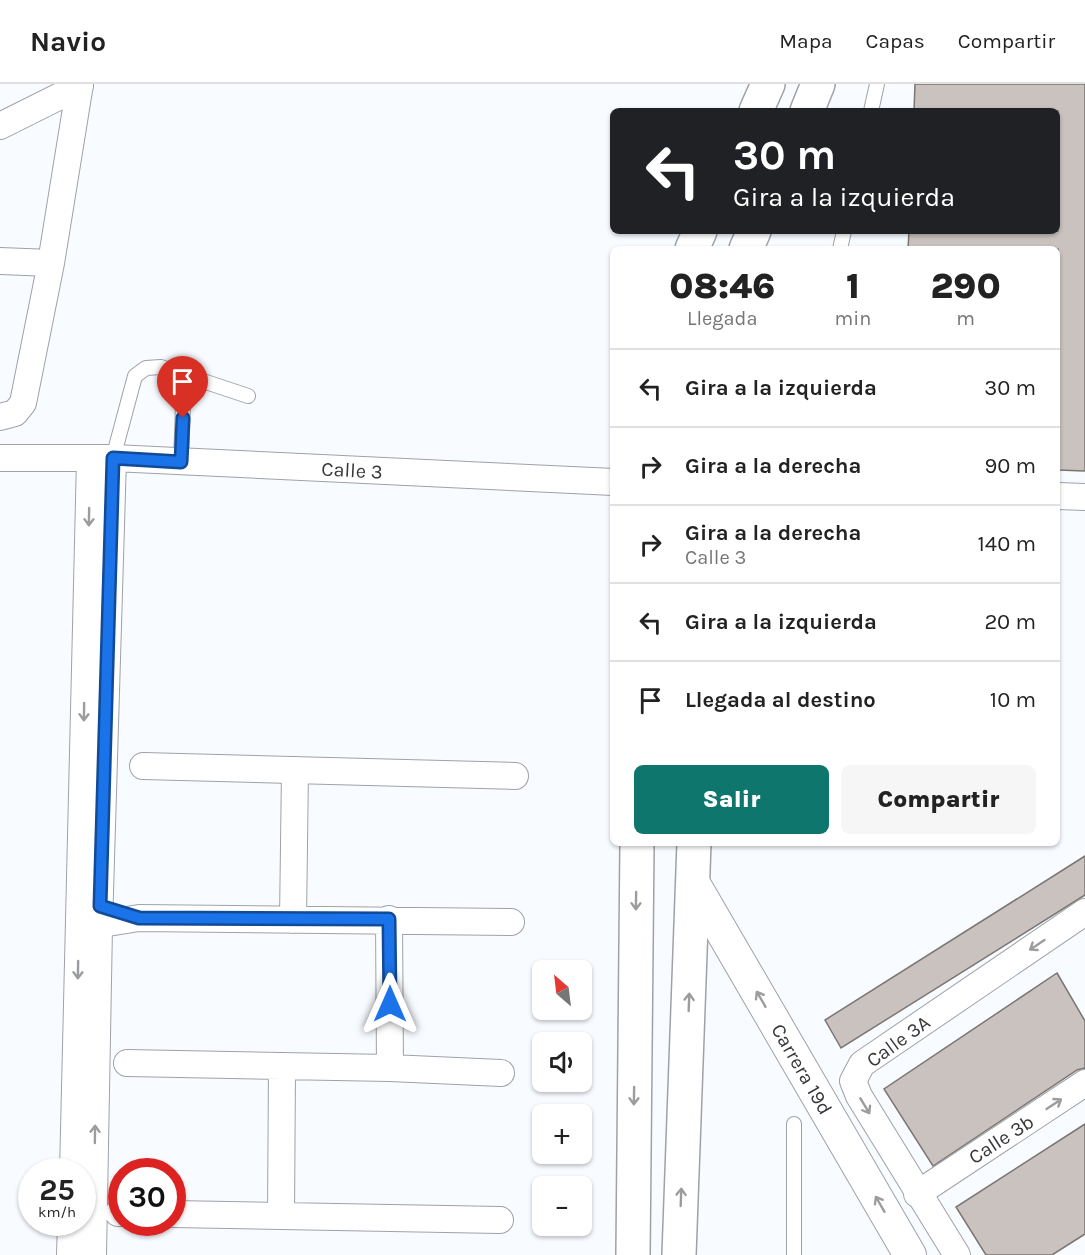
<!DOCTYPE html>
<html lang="es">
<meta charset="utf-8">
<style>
body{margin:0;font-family:Karla,sans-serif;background:#f6f6f6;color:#222;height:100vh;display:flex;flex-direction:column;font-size:22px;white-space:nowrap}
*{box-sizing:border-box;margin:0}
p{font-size:20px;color:#767676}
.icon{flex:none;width:33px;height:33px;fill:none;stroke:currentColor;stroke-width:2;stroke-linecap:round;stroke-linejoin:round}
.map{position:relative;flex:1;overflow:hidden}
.side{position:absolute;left:610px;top:162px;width:450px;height:600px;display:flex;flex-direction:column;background:#fff;border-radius:9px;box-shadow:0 2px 4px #0004}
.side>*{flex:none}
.banner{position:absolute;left:610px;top:24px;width:450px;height:126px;border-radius:9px;box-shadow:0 2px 4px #0004;background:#202124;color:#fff;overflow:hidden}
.needle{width:39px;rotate:332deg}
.tools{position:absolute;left:532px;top:876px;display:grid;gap:12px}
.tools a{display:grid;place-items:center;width:60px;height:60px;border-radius:9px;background:#fff;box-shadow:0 2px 4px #0004;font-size:30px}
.speed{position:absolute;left:18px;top:1074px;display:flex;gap:12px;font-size:30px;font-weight:700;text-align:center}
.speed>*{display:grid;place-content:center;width:78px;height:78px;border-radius:50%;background:#fff;box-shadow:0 2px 4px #0004;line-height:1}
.speed small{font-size:15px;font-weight:400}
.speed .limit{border:9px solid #d22;background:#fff;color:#111}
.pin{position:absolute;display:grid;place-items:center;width:51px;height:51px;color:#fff;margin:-62px -26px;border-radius:50% 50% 50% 0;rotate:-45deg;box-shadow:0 0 6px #0007}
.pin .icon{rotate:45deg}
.me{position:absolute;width:66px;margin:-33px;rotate:0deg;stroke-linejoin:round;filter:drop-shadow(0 0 4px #0008)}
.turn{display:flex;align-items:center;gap:21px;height:126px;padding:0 24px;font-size:27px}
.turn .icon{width:78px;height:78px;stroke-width:2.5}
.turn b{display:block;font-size:42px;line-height:51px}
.eta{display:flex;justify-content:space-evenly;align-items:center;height:102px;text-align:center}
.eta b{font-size:36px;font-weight:800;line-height:42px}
.primary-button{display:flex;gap:12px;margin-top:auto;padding:12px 24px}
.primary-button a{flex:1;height:69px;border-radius:9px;background:#0f766e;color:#fff;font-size:24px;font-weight:800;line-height:69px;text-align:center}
.primary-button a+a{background:#f6f6f6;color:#222}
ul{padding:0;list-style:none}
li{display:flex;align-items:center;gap:18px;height:78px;padding:0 24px;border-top:2px solid #e0e0e0}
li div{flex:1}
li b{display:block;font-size:22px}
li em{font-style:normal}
header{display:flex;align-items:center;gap:36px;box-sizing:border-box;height:84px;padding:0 30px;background:#fff;border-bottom:2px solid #e0e0e0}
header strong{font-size:28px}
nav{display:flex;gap:33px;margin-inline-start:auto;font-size:21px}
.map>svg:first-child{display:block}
.building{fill:#c9c2be;stroke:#7c7673;stroke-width:1.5}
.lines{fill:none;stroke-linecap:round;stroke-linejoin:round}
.service-casing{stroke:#9ea2a8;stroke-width:16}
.minor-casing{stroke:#9ea2a8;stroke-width:28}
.tertiary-casing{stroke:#9ea2a8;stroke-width:34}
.secondary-casing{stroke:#9ea2a8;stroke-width:36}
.service{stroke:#fff;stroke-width:14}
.minor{stroke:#fff;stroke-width:26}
.tertiary{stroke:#fff;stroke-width:32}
.secondary{stroke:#fff;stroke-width:33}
.oneway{stroke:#9b9c9d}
.route-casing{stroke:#114b97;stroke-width:15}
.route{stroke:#1a73e8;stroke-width:10}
.labels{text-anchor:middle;stroke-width:5;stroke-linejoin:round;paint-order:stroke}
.street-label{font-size:20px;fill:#37383b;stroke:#fff}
</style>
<header>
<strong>Navio</strong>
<nav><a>Mapa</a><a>Capas</a><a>Compartir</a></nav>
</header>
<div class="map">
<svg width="1085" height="1171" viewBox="0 0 1085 1171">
<rect width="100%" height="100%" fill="#f8fbff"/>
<path class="building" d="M915,0H1085V387L1058,386V165H908L909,147H1058V27H914Z
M1085,772V811L841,964L825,936Z
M1057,889L1085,937V984L1077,986L933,1082L884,1005Z
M1085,1040V1150L1052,1171H986L956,1123Z"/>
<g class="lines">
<g class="service-casing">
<path id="service" d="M871,27L877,0
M840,165L844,147
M113,374L135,292L146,284L161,283L248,312
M181,378L184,291
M794,1040V1171"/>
</g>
<g class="minor-casing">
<path id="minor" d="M0,42L80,2
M0,177L51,179
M0,333L15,329L23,319L51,179L80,0
M0,374H113L614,398
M1058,412L1085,413
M143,682L515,692
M389,835L390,984
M293,836L295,686
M83,843L139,834L511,838
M127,979L390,984L501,989
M73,1088L90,375
M917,1110L1085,999
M118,1129H122
M172,1130L500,1136
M281,1132L282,983
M70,1171L71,1138
M93,1171L99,842L113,374
M957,1171L859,1012L853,997L862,980L1085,828"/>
</g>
<g class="tertiary-casing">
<path id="tertiary" d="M693,798L910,1171"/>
</g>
<g class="secondary-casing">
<path id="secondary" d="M756,27L768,0
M807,27L818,0
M692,165L700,147
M746,165L754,147
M633,1171L637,759
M679,1171L694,759"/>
</g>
<use href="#service" class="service"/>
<use href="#minor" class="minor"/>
<use href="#tertiary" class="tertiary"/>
<use href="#secondary" class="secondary"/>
</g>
<defs><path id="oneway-shaft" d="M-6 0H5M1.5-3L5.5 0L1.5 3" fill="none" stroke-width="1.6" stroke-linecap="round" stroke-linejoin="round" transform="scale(1.5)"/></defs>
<g class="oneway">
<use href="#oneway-shaft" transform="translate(89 433) rotate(91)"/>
<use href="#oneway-shaft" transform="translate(84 628) rotate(91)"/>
<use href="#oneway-shaft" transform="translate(636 817) rotate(91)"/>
<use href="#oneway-shaft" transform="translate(1037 861) rotate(146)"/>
<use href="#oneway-shaft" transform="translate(78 886) rotate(91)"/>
<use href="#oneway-shaft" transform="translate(761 915) rotate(-120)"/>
<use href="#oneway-shaft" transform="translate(689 918) rotate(-88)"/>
<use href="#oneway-shaft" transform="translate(634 1012) rotate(91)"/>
<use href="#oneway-shaft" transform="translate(1054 1020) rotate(-33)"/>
<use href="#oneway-shaft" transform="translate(865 1022) rotate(59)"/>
<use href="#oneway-shaft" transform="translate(95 1050) rotate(-89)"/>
<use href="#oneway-shaft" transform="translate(681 1113) rotate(-88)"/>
<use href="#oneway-shaft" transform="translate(880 1120) rotate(-120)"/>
</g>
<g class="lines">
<g class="route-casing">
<path id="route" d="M183,334L181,378L113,374L100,822L139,834L389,835L390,920"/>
</g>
<use href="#route" class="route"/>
</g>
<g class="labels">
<g class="street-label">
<text transform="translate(352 386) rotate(3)" y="7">Calle 3</text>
<text transform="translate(898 957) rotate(-36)" y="7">Calle 3A</text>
<text transform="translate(802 985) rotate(60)" y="7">Carrera 19d</text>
<text transform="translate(1001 1055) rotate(-33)" y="7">Calle 3b</text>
</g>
</g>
</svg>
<div class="tools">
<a><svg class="needle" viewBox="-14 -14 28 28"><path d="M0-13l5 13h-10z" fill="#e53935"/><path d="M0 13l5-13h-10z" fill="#767676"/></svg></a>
<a><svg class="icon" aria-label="sound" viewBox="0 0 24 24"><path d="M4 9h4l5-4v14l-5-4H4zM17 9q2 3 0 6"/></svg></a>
<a>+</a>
<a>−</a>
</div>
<div class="speed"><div>25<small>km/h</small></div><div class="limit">30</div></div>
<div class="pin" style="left:183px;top:334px;background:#d93025"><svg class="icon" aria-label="arrive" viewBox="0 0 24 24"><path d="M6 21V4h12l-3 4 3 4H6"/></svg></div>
<svg class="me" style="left:390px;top:920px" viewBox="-20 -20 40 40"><path d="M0-17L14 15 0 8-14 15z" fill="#1a73e8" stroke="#fff" stroke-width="4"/></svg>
<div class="banner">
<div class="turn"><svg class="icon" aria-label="left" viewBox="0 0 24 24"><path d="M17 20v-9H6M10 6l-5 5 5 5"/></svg><div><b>30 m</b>Gira a la izquierda</div></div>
</div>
<section class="side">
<div class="eta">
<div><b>08:46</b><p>Llegada</p></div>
<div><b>1</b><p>min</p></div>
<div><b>290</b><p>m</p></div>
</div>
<ul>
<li><svg class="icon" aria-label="left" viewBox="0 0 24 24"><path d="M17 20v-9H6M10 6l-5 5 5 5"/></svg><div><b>Gira a la izquierda</b></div><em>30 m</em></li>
<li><svg class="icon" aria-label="right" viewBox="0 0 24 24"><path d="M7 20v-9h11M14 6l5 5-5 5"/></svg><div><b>Gira a la derecha</b></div><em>90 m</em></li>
<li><svg class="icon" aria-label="right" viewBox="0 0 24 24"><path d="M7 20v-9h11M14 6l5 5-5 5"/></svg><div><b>Gira a la derecha</b><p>Calle 3</p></div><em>140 m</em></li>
<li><svg class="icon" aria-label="left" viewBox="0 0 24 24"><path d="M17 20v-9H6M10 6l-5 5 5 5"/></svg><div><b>Gira a la izquierda</b></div><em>20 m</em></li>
<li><svg class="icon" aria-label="arrive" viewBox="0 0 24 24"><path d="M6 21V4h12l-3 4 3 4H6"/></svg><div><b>Llegada al destino</b></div><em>10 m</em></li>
</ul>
<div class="primary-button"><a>Salir</a><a>Compartir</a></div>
</section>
</div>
